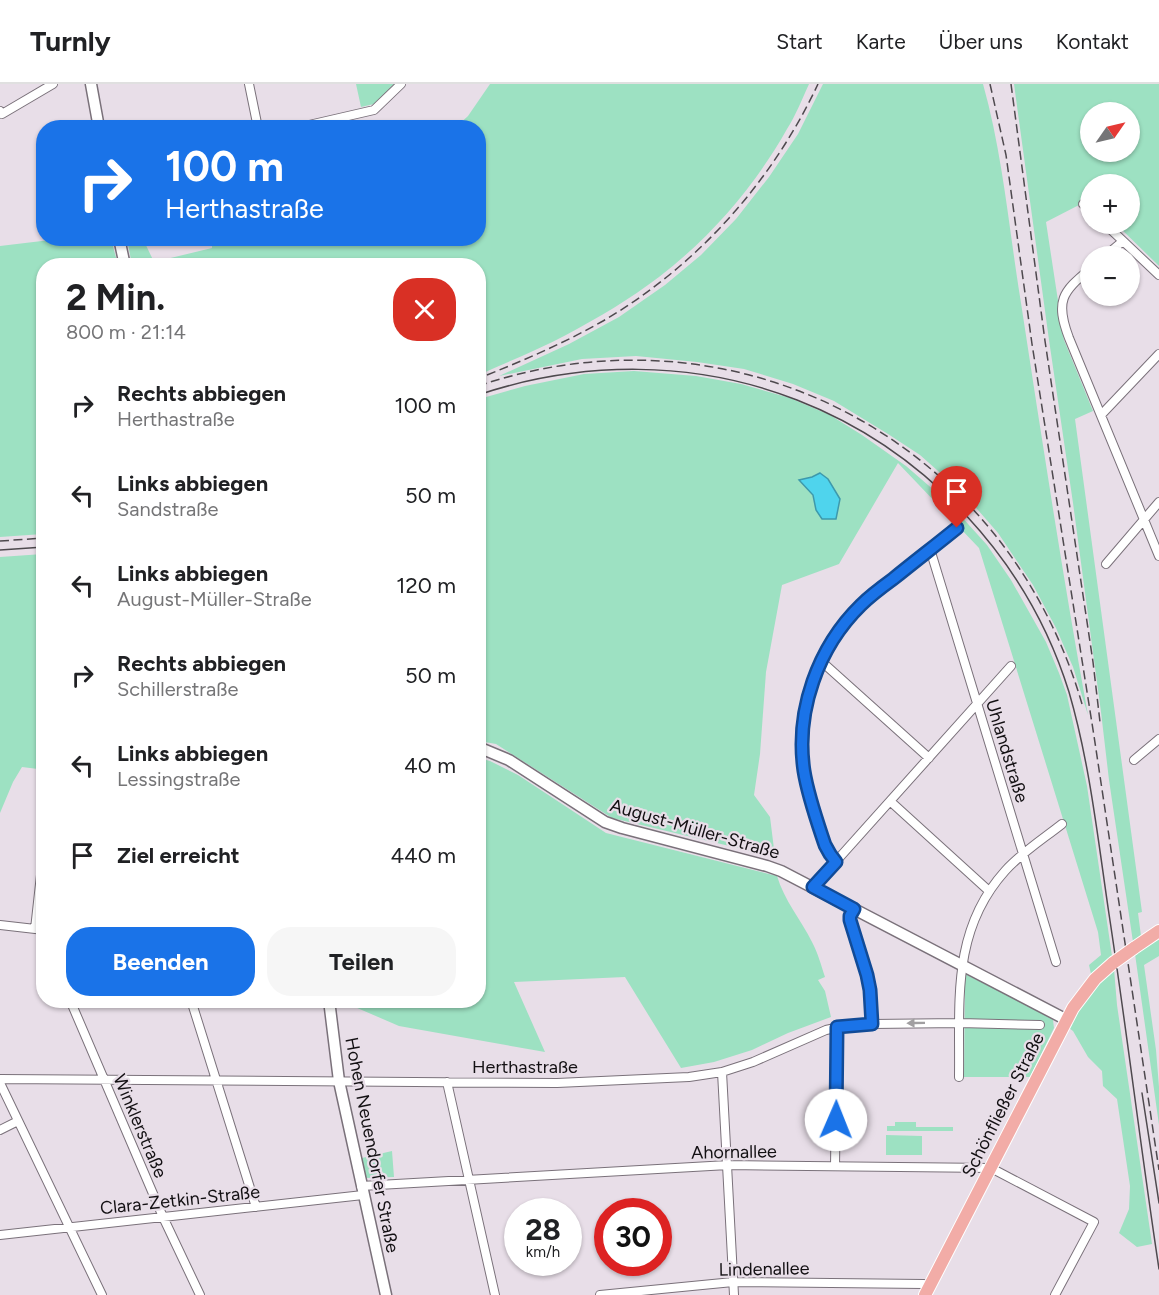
<!DOCTYPE html>
<html lang="de">
<meta charset="utf-8">
<style>
body{margin:0;font-family:Figtree,sans-serif;background:#f6f6f6;color:#202124;height:100vh;display:flex;flex-direction:column;font-size:22px;white-space:nowrap}
*{box-sizing:border-box;margin:0}
p{font-size:20px;color:#757577}
.icon{flex:none;width:33px;height:33px;fill:none;stroke:currentColor;stroke-width:2;stroke-linecap:round;stroke-linejoin:round}
.map{position:relative;flex:1;overflow:hidden}
.details{position:absolute;left:36px;top:174px;width:450px;height:750px;display:flex;flex-direction:column;background:#fff;border-radius:24px;box-shadow:0 2px 4px #0004}
.details>*{flex:none}
.top-card{position:absolute;left:36px;top:36px;width:450px;height:126px;border-radius:24px;box-shadow:0 2px 4px #0004;background:#1a73e8;color:#fff;overflow:hidden}
.needle{width:39px;rotate:56deg}
.controls{position:absolute;left:1080px;top:18px;display:grid;gap:12px}
.controls a{display:grid;place-items:center;width:60px;height:60px;border-radius:50%;background:#fff;box-shadow:0 2px 4px #0004;font-size:30px}
.speed{position:absolute;left:504px;top:1114px;display:flex;gap:12px;font-size:30px;font-weight:700;text-align:center}
.speed>*{display:grid;place-content:center;width:78px;height:78px;border-radius:50%;background:#fff;box-shadow:0 2px 4px #0004;line-height:1}
.speed small{font-size:15px;font-weight:400}
.speed .limit{border:9px solid #d22;background:#fff;color:#111}
.pin{position:absolute;display:grid;place-items:center;width:51px;height:51px;color:#fff;margin:-62px -26px;border-radius:50% 50% 50% 0;rotate:-45deg;box-shadow:0 0 6px #0007}
.pin .icon{rotate:45deg}
.me{position:absolute;width:66px;margin:-33px;rotate:1deg;stroke-linejoin:round;filter:drop-shadow(0 0 4px #0008)}
.turn{display:flex;align-items:center;gap:21px;height:126px;padding:0 30px;font-size:27px}
.turn .icon{width:78px;height:78px;stroke-width:2.5}
.turn b{display:block;font-size:42px;line-height:51px}
.round{display:grid;place-items:center;flex:none;width:63px;height:63px;border-radius:24px;background:#f6f6f6}
.summary{display:flex;align-items:center;justify-content:space-between;height:102px;padding:0 30px}
h1{font-size:36px;font-weight:700;line-height:45px}
.primary-button{display:flex;gap:12px;margin-top:auto;padding:12px 30px}
.primary-button a{flex:1;height:69px;border-radius:24px;background:#1a73e8;color:#fff;font-size:24px;font-weight:700;line-height:69px;text-align:center}
.primary-button a+a{background:#f6f6f6;color:#202124}
ul{padding:0;list-style:none}
li{display:flex;align-items:center;gap:18px;height:90px;padding:0 30px}
li div{flex:1}
li b{display:block;font-size:22px}
li em{font-style:normal}
header{display:flex;align-items:center;gap:36px;box-sizing:border-box;height:84px;padding:0 30px;background:#fff;border-bottom:2px solid #e0e0e0}
header strong{font-size:28px}
nav{display:flex;gap:33px;margin-inline-start:auto;font-size:21px}
.map>svg:first-child{display:block}
.green{fill:#9de1c2;fill-rule:evenodd}
.water{fill:#4fd4ed;stroke:#3d99ac;stroke-width:1.5}
.lines{fill:none;stroke-linecap:round;stroke-linejoin:round}
.minor-casing{stroke:#7a717a;stroke-width:10}
.secondary-casing{stroke:#7a717a;stroke-width:13}
.primary-casing{stroke:#fff;stroke-width:14}
.minor{stroke:#fff;stroke-width:8}
.secondary{stroke:#fff;stroke-width:10}
.primary{stroke:#f2aca7;stroke-width:12}
.tram{stroke:#4e494e;stroke-width:1.5}
.rail{stroke:#4e494e;stroke-width:1.5;stroke-dasharray:9 4.5;stroke-linecap:butt}
.primary-bridge-casing{stroke:#fff;stroke-width:14;stroke-linecap:butt}
.primary-bridge{stroke:#f2aca7;stroke-width:12}
.oneway{fill:#a19fa1}
.route-casing{stroke:#114b97;stroke-width:15}
.route{stroke:#1a73e8;stroke-width:10}
.labels{text-anchor:middle;stroke-width:4.5;stroke-linejoin:round;paint-order:stroke}
.street-label{font-size:18px;fill:#131013;stroke:#e8dee8}
</style>
<header>
<strong>Turnly</strong>
<nav><a>Start</a><a>Karte</a><a>Über uns</a><a>Kontakt</a></nav>
</header>
<div class="map">
<svg width="1159" height="1211" viewBox="0 0 1159 1211">
<rect width="100%" height="100%" fill="#e8dee8"/>
<path class="green" d="M356,0H394L374,20L361,23Z
M490,0H809C802,15 796,31 787,45C755,102 711,153 659,193C630,215 598,234 566,251C538,266 507,278 479,291L478,182L132,181L127,155H143L154,178L212,164V155L478,154V44L456,43L468,32Z
M823,0H983C1003,71 1009,146 1021,219C1042,356 1063,494 1088,631L1073,583L1056,544L1033,501L998,449L964,410L920,371L888,350L834,317L793,300L744,285L697,278L636,272L582,275L499,292L569,260L619,233L665,201L701,171L736,135L769,93L798,50Z
M1014,0H1159V182L1116,140H1130V100H1090V119L1079,121L1046,138L1064,256L1093,327L1075,335L1142,828L1138,829L1141,852L1133,858L1109,696L1101,628L1073,419L1049,256ZM1090,28H1130V68H1090Z
M67,154L111,155L118,181L44,182L43,450L0,453V162Z
M634,287L696,292L741,300L790,314L830,331L862,351L906,382L950,420L987,461L1011,496L1046,558L1059,589L1067,611L1087,702L1112,872L1091,890L1089,881L1101,871L1098,848L979,464L898,379L839,480L782,501L766,588L760,670L754,711L770,733L775,773L612,734L496,660L479,657V315L525,302L584,290ZM812,393L828,395L840,415L836,435L816,426L813,411L800,396Z
M43,470V679L38,685L22,683L13,698L0,729V473Z
M479,674L490,677L518,691L606,749L777,792C784,816 801,836 812,858C818,869 821,881 825,893L818,896L825,907L831,933L788,949L752,966L714,978L681,984L625,893L514,898L545,968L399,942L341,917L478,916Z
M1159,855V872L1144,881L1156,966L1159,1003V1041L1135,870Z
M1114,885L1117,921L1152,1160L1137,1163L1119,1149L1129,1125L1130,1102L1117,1015L1103,1002L1102,987L1088,973L1073,947L1065,941L1077,920Z
M965,890L1048,932L1053,936L1054,944L1030,993H964Z
M895,1038H916V1043H953V1047H887V1042H895Z
M886,1051L922,1052V1071H886Z
M392,1067L394,1093L366,1094L362,1074Z"/>
<path class="water" d="M820,389L828,395L840,415L836,435H822L816,426L813,411L799,396L812,393Z"/>
<g class="lines">
<g class="minor-casing">
<path id="minor" d="M249,0L258,44
M0,27L2,30L53,0
M296,44L374,26L401,0
M1083,120L1090,126
M1105,140L1159,191
M1105,172L1123,157
M1090,185C1062,208 1055,217 1069,254L1159,472
M1101,331L1159,270
M930,465L1056,878
M1106,480L1159,418
M821,577L929,674
M1134,676L1159,655
M890,717L989,807
M836,778C822,762 813,726 808,706C792,640 812,569 861,521C872,510 884,501 896,492C916,476 937,460 957,444
M813,803L1011,582
M854,825L850,832L851,836L867,891L872,940
M0,841L44,846
M35,845L44,764
M70,916L163,1133L200,1211
M191,916L256,1123
M722,988L734,1211
M959,993C960,918 951,847 1005,787C1021,769 1043,755 1062,740
M0,995L557,999L689,993L722,988L753,978L826,946L844,942L872,940L960,939L1040,941
M447,998L495,1211
M0,999L102,1211
M0,1046L18,1037
M835,1082L837,943
M361,1102L728,1081L991,1084L1094,1138L1055,1211
M0,1151L363,1111
M600,1211L733,1198L924,1200L929,1203"/>
</g>
<g class="secondary-casing">
<path id="secondary" d="M91,0L99,44
M119,154L125,182
M478,663L509,676L605,738L622,744L767,782L781,787L1067,936
M329,916L339,997L386,1211"/>
</g>
<g class="primary-casing">
<path id="primary" d="M1134,864L1159,847
M925,1211L1073,924L1095,895L1113,879"/>
</g>
<use href="#minor" class="minor"/>
<use href="#secondary" class="secondary"/>
<use href="#primary" class="primary"/>
<path class="tram" d="M478,311C582,276 695,276 797,316C926,366 1028,476 1069,608C1090,680 1098,756 1109,830C1127,948 1141,1067 1159,1185
M0,466L44,463
M1142,1009L1159,1119"/>
<path class="rail" d="M990,0L1006,71L1032,260L1094,652L1159,1086
M1011,0L1045,257L1093,578L1100,638
M487,291C527,275 566,258 603,237C697,182 772,98 818,0
M478,302C738,214 1006,358 1082,620
M0,457L44,454"/>
<g class="primary-bridge-casing">
<path id="primary-bridge" d="M1113,879L1134,864"/>
</g>
<use href="#primary-bridge" class="primary-bridge"/>
</g>
<defs><path id="oneway-solid" d="M-6-.8H1V-3.2L6.5 0L1 3.2V.8H-6Z" transform="scale(1.5)"/></defs>
<use class="oneway" href="#oneway-solid" transform="translate(916 939) rotate(179)"/>
<g class="lines">
<g class="route-casing">
<path id="route" d="M836,1036L837,943L872,940L870,906L867,891L850,836V832L854,825L813,803L836,778L830,770L825,761C817,737 808,712 804,687C795,627 818,563 861,521C871,511 882,503 893,495C914,478 936,461 957,444"/>
</g>
<use href="#route" class="route"/>
</g>
<g class="labels">
<g class="street-label">
<text transform="translate(1007 667) rotate(73)" y="6">Uhlandstraße</text>
<text transform="translate(695 745) rotate(16)" y="6">August-Müller-Straße</text>
<text x="525" y="989">Herthastraße</text>
<text transform="translate(1003 1021) rotate(-63)" y="6">Schönfließer Straße</text>
<text transform="translate(140 1042) rotate(67)" y="6">Winklerstraße</text>
<text transform="translate(372 1061) rotate(79)" y="6">Hohen Neuendorfer Straße</text>
<text transform="translate(734 1068) rotate(-1)" y="6">Ahornallee</text>
<text transform="translate(180 1116) rotate(-6)" y="6">Clara-Zetkin-Straße</text>
<text transform="translate(764 1185) rotate(-1)" y="6">Lindenallee</text>
</g>
</g>
</svg>
<div class="controls">
<a><svg class="needle" viewBox="-14 -14 28 28"><path d="M0-13l5 13h-10z" fill="#e53935"/><path d="M0 13l5-13h-10z" fill="#757577"/></svg></a>
<a>+</a>
<a>−</a>
</div>
<div class="speed"><div>28<small>km/h</small></div><div class="limit">30</div></div>
<div class="pin" style="left:957px;top:444px;background:#d93025"><svg class="icon" aria-label="arrive" viewBox="0 0 24 24"><path d="M6 21V4h12l-3 4 3 4H6"/></svg></div>
<svg class="me" style="left:836px;top:1036px" viewBox="-20 -20 40 40"><circle r="19" fill="#fff"/><path d="M0-13L10 11 0 6-10 11z" fill="#1a73e8"/></svg>
<div class="top-card">
<div class="turn"><svg class="icon" aria-label="right" viewBox="0 0 24 24"><path d="M7 20v-9h11M14 6l5 5-5 5"/></svg><div><b>100 m</b>Herthastraße</div></div>
</div>
<section class="details">
<div class="summary"><div><h1>2 Min.</h1><p>800 m · 21:14</p></div><a class="round" style="background:#d93025;color:#fff"><svg class="icon" aria-label="close" viewBox="0 0 24 24"><path d="M6 6l12 12M18 6L6 18"/></svg></a></div>
<ul>
<li><svg class="icon" aria-label="right" viewBox="0 0 24 24"><path d="M7 20v-9h11M14 6l5 5-5 5"/></svg><div><b>Rechts abbiegen</b><p>Herthastraße</p></div><em>100 m</em></li>
<li><svg class="icon" aria-label="left" viewBox="0 0 24 24"><path d="M17 20v-9H6M10 6l-5 5 5 5"/></svg><div><b>Links abbiegen</b><p>Sandstraße</p></div><em>50 m</em></li>
<li><svg class="icon" aria-label="left" viewBox="0 0 24 24"><path d="M17 20v-9H6M10 6l-5 5 5 5"/></svg><div><b>Links abbiegen</b><p>August-Müller-Straße</p></div><em>120 m</em></li>
<li><svg class="icon" aria-label="right" viewBox="0 0 24 24"><path d="M7 20v-9h11M14 6l5 5-5 5"/></svg><div><b>Rechts abbiegen</b><p>Schillerstraße</p></div><em>50 m</em></li>
<li><svg class="icon" aria-label="left" viewBox="0 0 24 24"><path d="M17 20v-9H6M10 6l-5 5 5 5"/></svg><div><b>Links abbiegen</b><p>Lessingstraße</p></div><em>40 m</em></li>
<li><svg class="icon" aria-label="arrive" viewBox="0 0 24 24"><path d="M6 21V4h12l-3 4 3 4H6"/></svg><div><b>Ziel erreicht</b></div><em>440 m</em></li>
</ul>
<div class="primary-button"><a>Beenden</a><a>Teilen</a></div>
</section>
</div>
